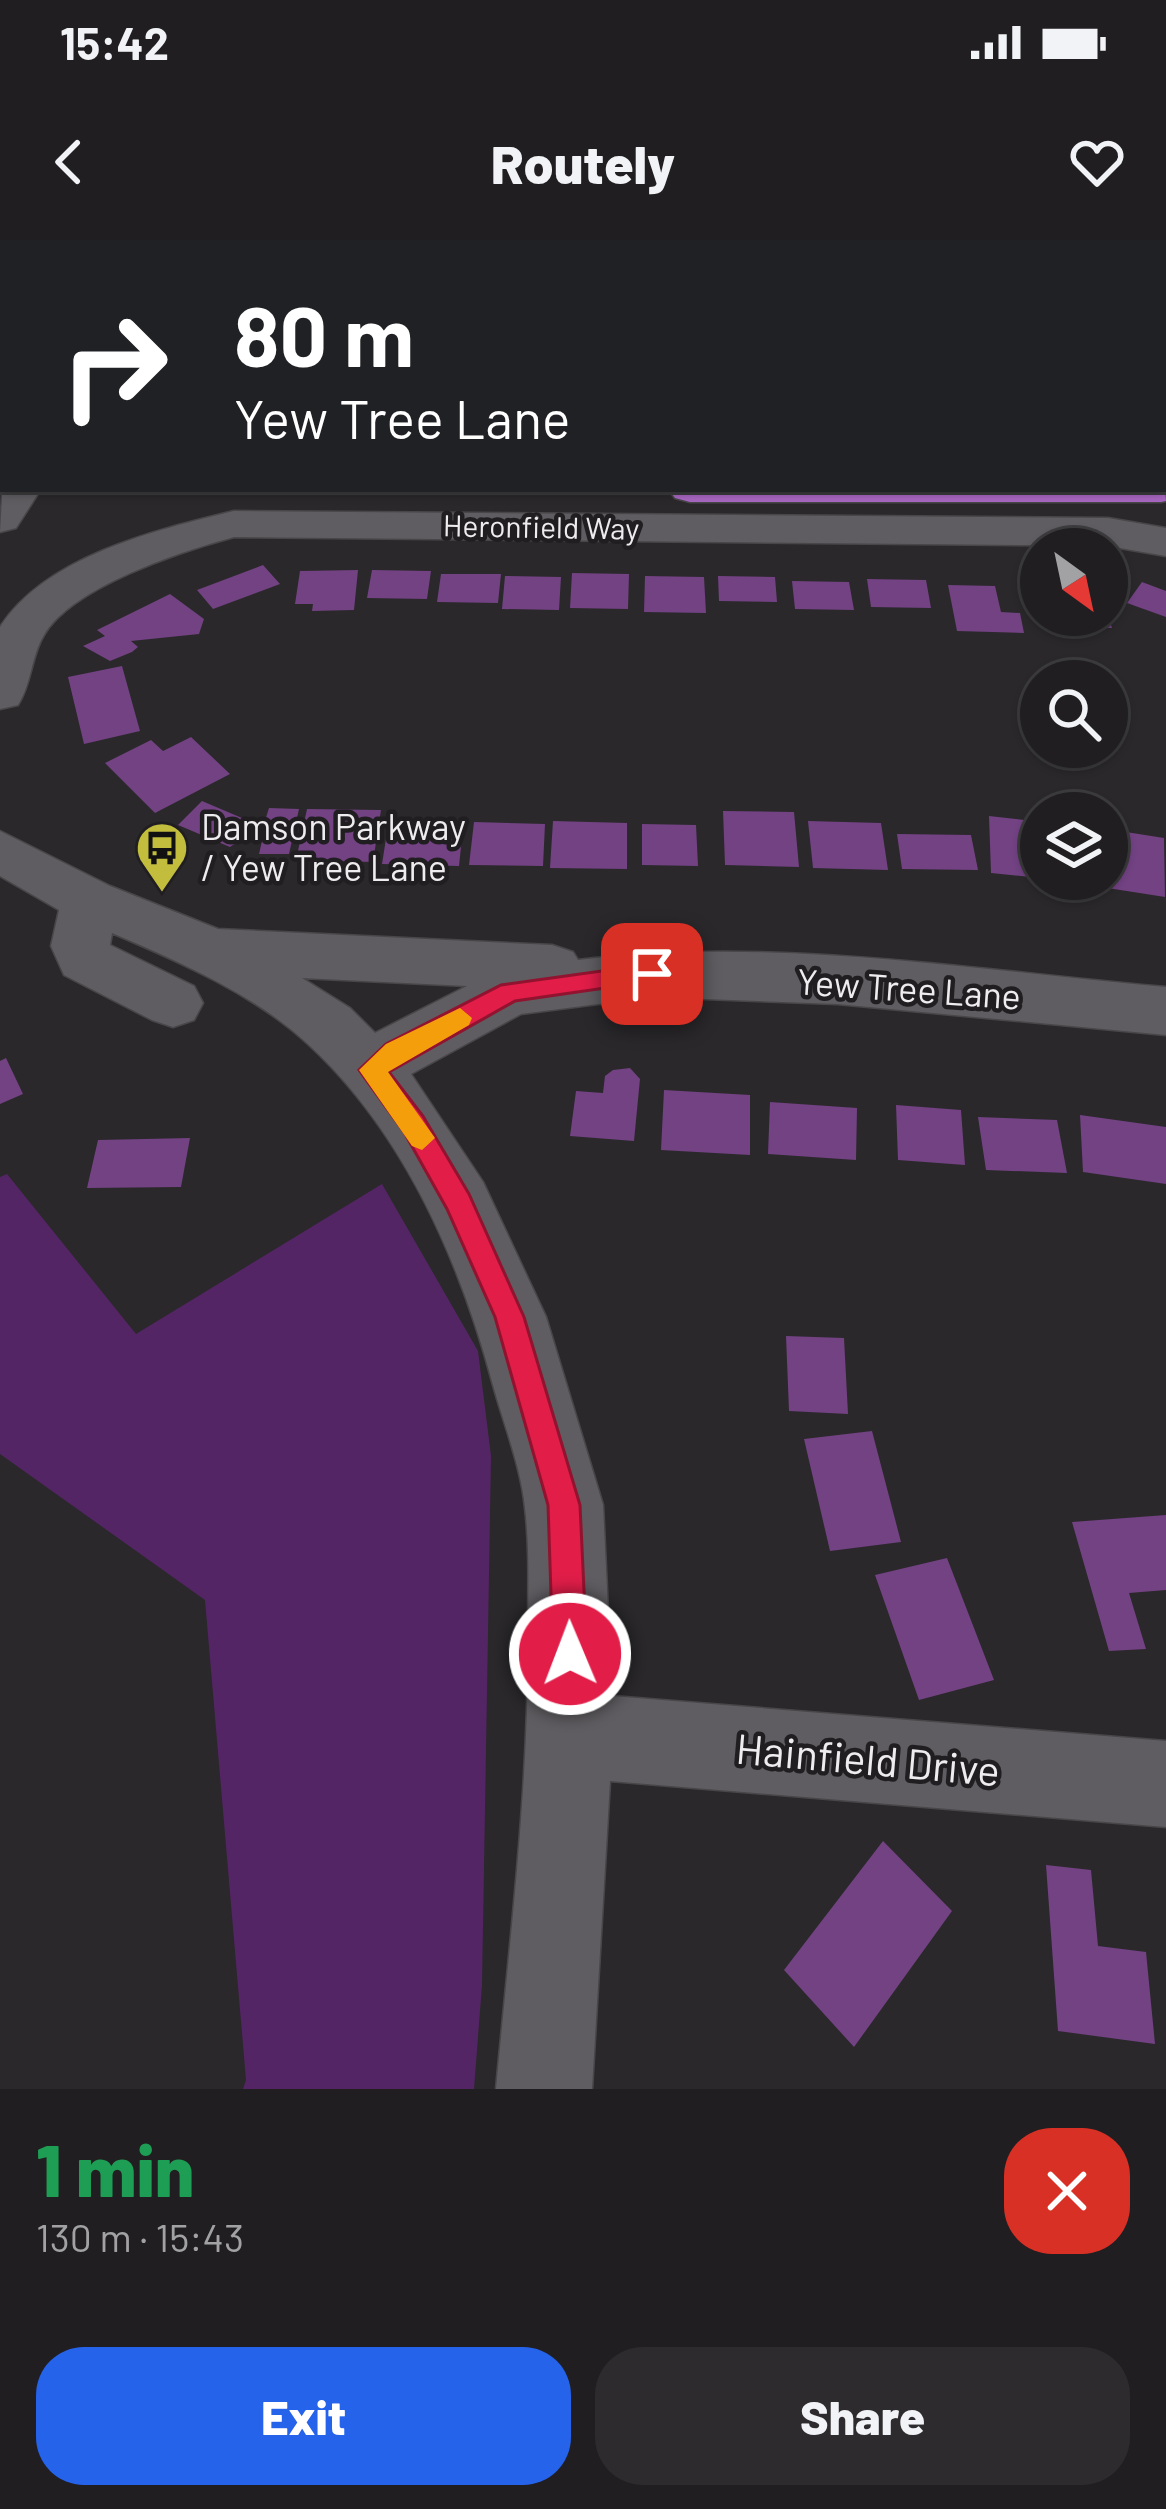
<!DOCTYPE html>
<meta charset="utf-8">
<style>
body{margin:0;font-family:Barlow,sans-serif;background:#2d2b2d;color:#f1f3f6;height:100vh;display:flex;flex-direction:column;font-size:45px;white-space:nowrap}
*{box-sizing:border-box;margin:0}
p{font-size:39px;color:#a2a2a5}
.icon{flex:none;width:66px;height:66px;fill:none;stroke:currentColor;stroke-width:2;stroke-linecap:round;stroke-linejoin:round}
.map{position:relative;height:1849px;overflow:hidden}
.sheet{display:flex;flex-direction:column;background:#201e20;flex:1}
.sheet>*{flex:none}
.hud{position:absolute;left:0px;top:0px;width:1167px;height:252px;box-shadow:0 3px 9px #0004,0 0 0 3px #3d3c3e;background:#202124;color:#fff;overflow:hidden}
.needle{width:78px;rotate:147deg}
.tools{position:absolute;left:1020px;top:288px;display:grid;gap:24px}
.tools a{display:grid;place-items:center;width:108px;height:108px;border-radius:50%;background:#201e20;box-shadow:0 3px 9px #0004,0 0 0 3px #3d3c3e;font-size:60px}
.pin{position:absolute;display:grid;place-items:center;width:102px;height:102px;color:#fff;margin:-51px;border-radius:24px;box-shadow:0 6px 18px #0006}
.me{position:absolute;width:132px;margin:-66px;rotate:359deg;stroke-linejoin:round;filter:drop-shadow(0 0 9px #0008)}
.turn{display:flex;align-items:center;gap:42px;height:252px;padding:0 36px;font-size:54px}
.turn .icon{width:156px;height:156px;stroke-width:2.5}
.turn b{display:block;font-size:84px;line-height:102px}
.round{display:grid;place-items:center;flex:none;width:126px;height:126px;border-radius:48px;background:#2d2b2d}
.summary{display:flex;align-items:center;justify-content:space-between;height:204px;padding:0 36px}
h1{font-size:72px;font-weight:800;line-height:90px;color:#1e9e55}
.primary-button{display:flex;gap:24px;margin-top:auto;padding:24px 36px}
.primary-button a{flex:1;height:138px;border-radius:48px;background:#2563eb;color:#fff;font-size:48px;font-weight:800;line-height:138px;text-align:center}
.primary-button a+a{background:#2d2b2d;color:#f1f3f6}
.status{display:flex;justify-content:space-between;align-items:center;height:84px;padding:0 60px;background:#201e20;direction:ltr}
.status svg{height:33px;fill:currentColor}
header{display:flex;justify-content:space-between;align-items:center;height:156px;padding:0 36px;background:#201e20;font-size:54px;font-weight:800}
.map>svg:first-child{display:block}
.green{fill:#542564}
.building{fill:#724283}
.lines{fill:none;stroke-linecap:round;stroke-linejoin:round}
.minor-casing{stroke:#484648;stroke-width:3}
.major-casing{stroke:#484648;stroke-width:3}
.highway-casing{stroke:#484648;stroke-width:3}
.minor{fill:#5f5d61;fill-rule:evenodd}
.major{fill:#8c649c;fill-rule:evenodd}
.highway{fill:#aa68c3;fill-rule:evenodd}
.route{fill:#e11d48;stroke:#92132f;stroke-width:3}
.slow{fill:#f59e0b}
.labels{text-anchor:middle;stroke-width:9;stroke-linejoin:round;paint-order:stroke}
.far-street-label{font-size:30px;fill:#eeecee;stroke:#211e21}
.poi-label{font-size:36px;fill:#eeecee;stroke:#211e21;text-anchor:start}
.street-label{font-size:36px;fill:#eeecee;stroke:#211e21}
.near-street-label{font-size:42px;fill:#eeecee;stroke:#211e21}
</style>
<div class="status"><b>15:42</b><svg viewBox="0 0 49 12"><path d="M0 12V9h3v3zM5 12V6h3v6zM10 12V3h3v9zM15 12V0h3v12zM26 1h20v11H26zM47 4h2v5h-2z"/></svg></div>
<header><svg class="icon" aria-label="back" viewBox="0 0 24 24"><path d="M15 5l-7 7 7 7"/></svg>Routely<svg class="icon" aria-label="heart" viewBox="0 0 24 24"><path d="M12 20l-8-8c-3-5 5-10 8-4 3-6 11-1 8 4z"/></svg></header>
<div class="map">
<svg width="1166" height="1849" viewBox="0 0 1166 1849">
<rect width="100%" height="100%" fill="#2a282b"/>
<path class="green" d="M7,934L136,1094L382,944L478,1111L491,1216L482,1745L474,1849H243L246,1840L205,1360L0,1214V937Z"/>
<path class="building" d="M263,325L280,344L213,369L197,350Z
M358,330L354,370L312,371L313,364H295L300,331Z
M372,330L431,331L427,359L367,358Z
M572,333L629,334L628,369L570,368Z
M441,334H501L498,363L437,362Z
M505,336L561,337L559,370L502,369Z
M645,336L704,337L706,373L644,372Z
M718,336L775,337L777,362L719,361Z
M867,339L926,340L931,368L871,367Z
M792,341L849,342L854,370L795,369Z
M1026,341L1041,342V375H1108L1112,388L1038,386Z
M1142,342L1166,351V377L1127,363Z
M948,345L995,346L1001,372L1020,373L1024,393L957,391Z
M170,354L204,379L199,394L131,401L138,407L132,412L110,421L83,406L105,396L97,390Z
M122,426L140,491L84,504L68,437Z
M191,497L230,534L155,573L105,523L151,500L163,511Z
M202,561L263,587L269,568L299,569L289,614H259L262,601L248,594L230,607L178,585Z
M307,569L381,570L373,622L296,620Z
M723,571L794,572L799,627L725,625Z
M989,576L1041,582V638L991,633Z
M553,581L627,583V629L550,628Z
M808,581L881,583L888,630L813,628Z
M474,582L545,584L543,626L469,625Z
M642,584L696,585L698,626L642,625Z
M388,586L463,588L459,626L382,624Z
M1107,589L1164,598L1165,657L1082,644L1083,639H1107Z
M897,594L971,595L978,630L902,629Z
M6,818L23,854L0,864V821Z
M630,828L640,839L634,901L570,896L576,851L603,853L605,836L613,830Z
M664,850L750,855V915L661,910Z
M770,862L857,868L856,920L768,914Z
M896,865L961,870L965,925L898,920Z
M1080,875L1166,887V944L1083,932Z
M978,877L1057,880L1067,933L986,930Z
M190,898L181,947L87,948L98,900Z
M786,1096L844,1098L848,1174L789,1171Z
M872,1191L901,1302L830,1311L804,1199Z
M1166,1275V1350L1129,1353L1146,1409L1109,1411L1072,1282Z
M947,1318L994,1440L919,1460L875,1335Z
M883,1601L952,1671L854,1807L784,1730Z
M1046,1625L1091,1630L1098,1706L1146,1712L1155,1804L1058,1791Z"/>
<g class="lines">
<g class="minor-casing">
<path id="minor" d="M32,0H102L104,3H33Z
M781,0H817L819,3H783Z
M0,140H3V164H0Z
M1164,173H1166V197H1164Z
M3,241V249H41L16,288L0,292Z
M234,271L1108,278L1166,288V316L1108,306L234,297C182,311 72,347 44,395C31,416 32,443 18,465L0,469V387C46,316 156,290 234,271Z
M0,591L110,646L218,689L552,705L573,712L578,720C771,696 973,730 1166,747V795L837,764L652,757L521,774L411,834L483,942L546,1077L603,1265L612,1456L1166,1501V1587L610,1541L592,1849H496C510,1698 529,1547 528,1395C528,1353 530,1310 525,1268C521,1227 504,1185 493,1145C460,1022 404,893 309,805C256,755 178,721 112,693L110,705L194,746L203,763L194,780L173,787L152,780L64,735L51,706L59,670L0,636ZM302,738L467,746L375,793L350,768Z"/>
</g>
<g class="major-casing">
<path id="major" d="M314,0H351L312,3Z
M0,170H3V194H0Z"/>
</g>
<g class="highway-casing">
<path id="highway" d="M0,226L3,249H15L0,252Z
M1164,237L1166,261L1161,262H690L675,258L668,249H1164Z"/>
</g>
<use href="#minor" class="minor"/>
<use href="#major" class="major"/>
<use href="#highway" class="highway"/>
</g>
<path class="route" d="M652,724L664,734L661,740L515,761L389,832L423,876L469,954L524,1077L580,1265L587,1414L582,1427L570,1431L558,1427L553,1414L548,1265L495,1077L447,969L404,892L359,830L386,804L501,745Z"/>
<path class="slow" d="M460,768L472,778L469,785L388,832L435,898L422,910L412,906L359,830L386,804Z"/>
<defs>
<g id="bus-pin" transform="scale(2.7)"><path d="M0 17L-7.5 6A9.5 9.5 0 1 1 7.5 6Z" fill="#c3bd3e" stroke="#211e21"/><path d="M-5-6H5V4H4V6H2V4H-2V6H-4V4H-5ZM-3.5-4V0h7V-4ZM-3.5 1.2v1.5H-2V1.2ZM2 1.2v1.5H3.5V1.2Z" fill="#111"/></g>
</defs>
<g fill-rule="evenodd">
<use href="#bus-pin" x="162" y="608"/>
</g>
<g class="labels">
<g class="far-street-label">
<text transform="translate(541 288) rotate(1)" y="10">Heronfield Way</text>
</g>
<g class="poi-label">
<text x="201" y="600">Damson Parkway<tspan x="201" dy="41">/ Yew Tree Lane</tspan></text>
</g>
<g class="street-label">
<text transform="translate(909 749) rotate(4)" y="13">Yew Tree Lane</text>
</g>
<g class="near-street-label">
<text transform="translate(868 1520) rotate(5)" y="15">Hainfield Drive</text>
</g>
</g>
</svg>
<div class="tools">
<a><svg class="needle" viewBox="-14 -14 28 28"><path d="M0-13l5 13h-10z" fill="#e53935"/><path d="M0 13l5-13h-10z" fill="#a2a2a5"/></svg></a>
<a><svg class="icon" aria-label="search" viewBox="0 0 24 24"><circle cx="10" cy="10" r="6"/><path d="M15 15l6 6"/></svg></a>
<a><svg class="icon" aria-label="layers" viewBox="0 0 24 24"><path d="M12 4l9 5-9 5-9-5zM3 14l9 5 9-5"/></svg></a>
</div>
<div class="pin" style="left:652px;top:734px;background:#d93025"><svg class="icon" aria-label="arrive" viewBox="0 0 24 24"><path d="M6 21V4h12l-3 4 3 4H6"/></svg></div>
<svg class="me" style="left:570px;top:1414px" viewBox="-20 -20 40 40"><circle r="17" fill="#e11d48" stroke="#fff" stroke-width="3"/><path d="M0-11L8 9 0 5-8 9z" fill="#fff"/></svg>
<div class="hud">
<div class="turn"><svg class="icon" aria-label="right" viewBox="0 0 24 24"><path d="M7 20v-9h11M14 6l5 5-5 5"/></svg><div><b>80 m</b>Yew Tree Lane</div></div>
</div>
</div>
<section class="sheet">
<div class="summary"><div><h1>1 min</h1><p>130 m · 15:43</p></div><a class="round" style="background:#d93025;color:#fff"><svg class="icon" aria-label="close" viewBox="0 0 24 24"><path d="M6 6l12 12M18 6L6 18"/></svg></a></div>
<div class="primary-button"><a>Exit</a><a>Share</a></div>
</section>
